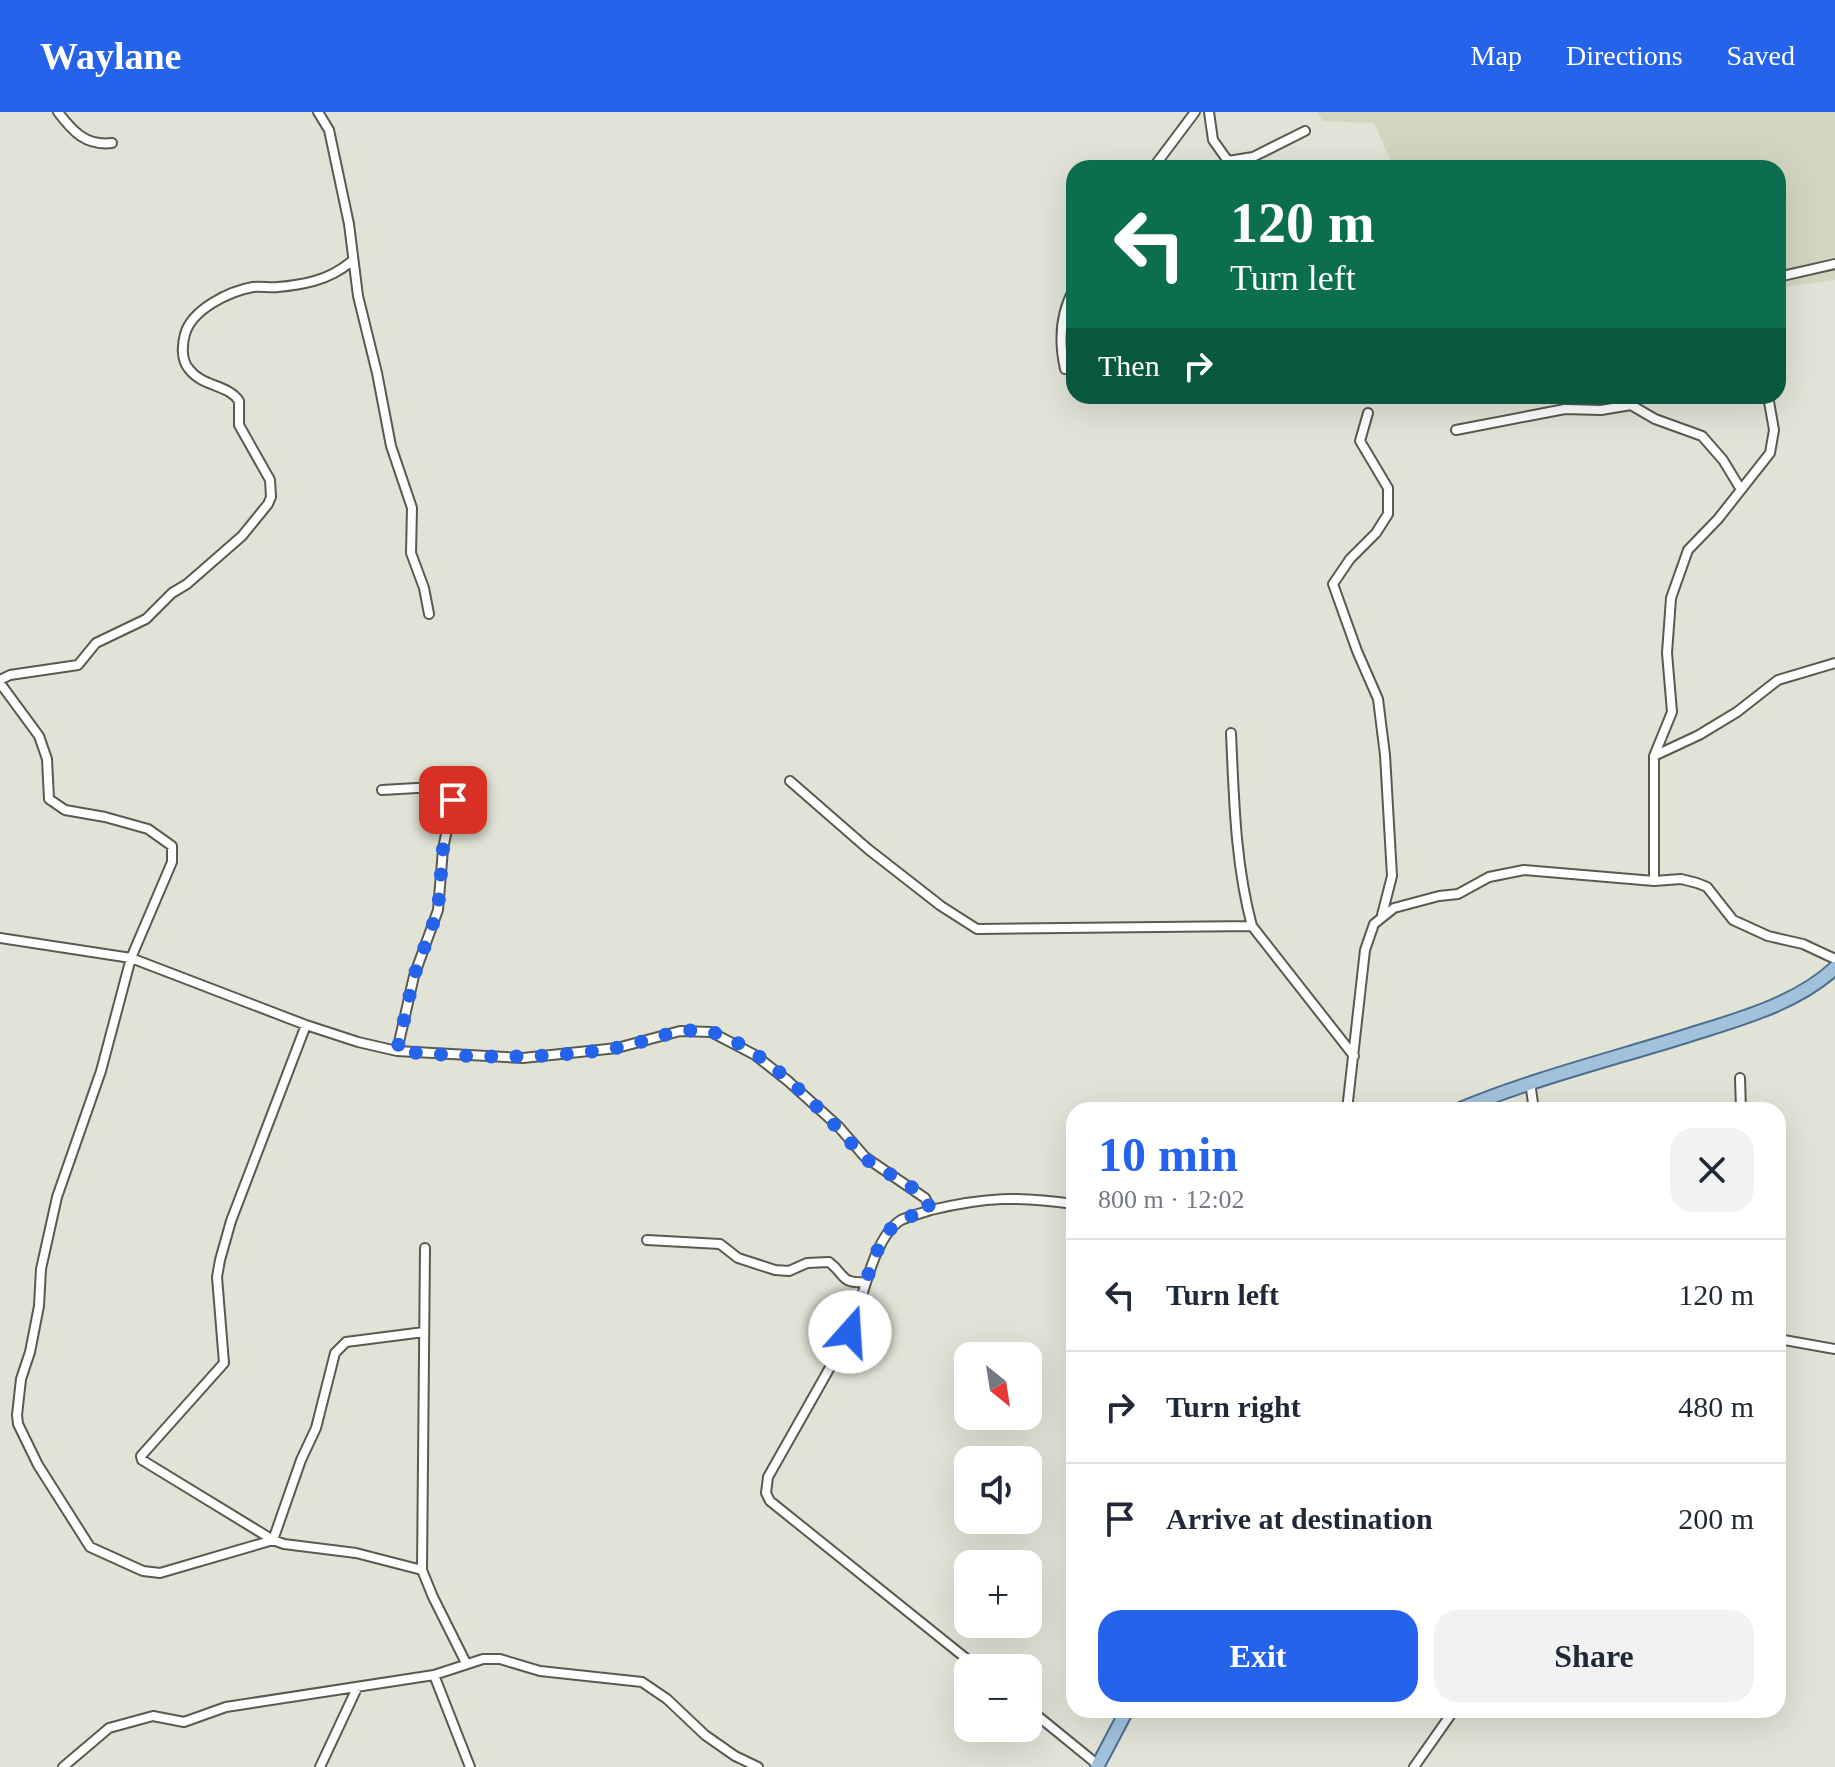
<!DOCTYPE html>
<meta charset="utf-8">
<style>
body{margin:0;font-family:Georgia,serif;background:#f2f2f3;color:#1f2937;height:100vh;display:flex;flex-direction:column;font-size:30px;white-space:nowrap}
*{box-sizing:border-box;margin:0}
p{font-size:26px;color:#747a83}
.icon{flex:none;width:44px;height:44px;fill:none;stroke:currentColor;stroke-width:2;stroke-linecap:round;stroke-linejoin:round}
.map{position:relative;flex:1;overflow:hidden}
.side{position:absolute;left:1066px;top:990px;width:720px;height:616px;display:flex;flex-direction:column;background:#fff;border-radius:24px;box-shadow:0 8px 32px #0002}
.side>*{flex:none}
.hud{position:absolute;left:1066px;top:48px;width:720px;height:244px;border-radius:24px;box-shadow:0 8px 32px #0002;background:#0b6e4f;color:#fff;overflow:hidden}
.needle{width:52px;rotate:150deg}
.buttons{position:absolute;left:954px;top:1230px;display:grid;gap:16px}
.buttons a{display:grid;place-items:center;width:88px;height:88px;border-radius:16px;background:#fff;box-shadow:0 8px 32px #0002;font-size:40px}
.pin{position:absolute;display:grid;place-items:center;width:68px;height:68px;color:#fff;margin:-34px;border-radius:16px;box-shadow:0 4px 12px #0006}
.me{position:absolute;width:88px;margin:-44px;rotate:19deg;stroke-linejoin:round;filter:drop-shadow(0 0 6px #0008)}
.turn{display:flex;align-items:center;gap:28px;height:168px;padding:0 32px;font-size:36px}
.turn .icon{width:104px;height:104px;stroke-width:2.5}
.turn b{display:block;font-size:56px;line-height:68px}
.then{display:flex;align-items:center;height:76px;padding:0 32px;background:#0003;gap:16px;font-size:30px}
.round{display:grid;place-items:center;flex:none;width:84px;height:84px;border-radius:24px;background:#f2f2f3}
.headline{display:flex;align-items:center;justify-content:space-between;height:136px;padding:0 32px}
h1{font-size:48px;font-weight:600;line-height:60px;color:#2563eb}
.action{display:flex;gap:16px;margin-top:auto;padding:16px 32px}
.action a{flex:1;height:92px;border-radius:24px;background:#2563eb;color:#fff;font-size:32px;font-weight:600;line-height:92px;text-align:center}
.action a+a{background:#f2f2f3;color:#1f2937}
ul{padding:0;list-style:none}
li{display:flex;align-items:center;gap:24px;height:112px;padding:0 32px;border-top:2px solid #e0e1e3}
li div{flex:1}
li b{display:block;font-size:30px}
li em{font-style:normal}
header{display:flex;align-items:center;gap:48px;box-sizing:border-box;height:112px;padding:0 40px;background:#2563eb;color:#fff}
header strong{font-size:38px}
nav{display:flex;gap:44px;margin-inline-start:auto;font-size:28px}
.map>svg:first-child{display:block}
.built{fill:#d2d6c1}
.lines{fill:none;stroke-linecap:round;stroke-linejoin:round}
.street-casing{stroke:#595b4f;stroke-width:12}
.primary-casing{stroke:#4e6f8d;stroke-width:16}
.street{stroke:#fff;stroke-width:8}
.primary{stroke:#a2c1dd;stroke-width:12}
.route{stroke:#2563eb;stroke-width:14;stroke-dasharray:0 25.2}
</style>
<header>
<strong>Waylane</strong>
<nav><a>Map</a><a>Directions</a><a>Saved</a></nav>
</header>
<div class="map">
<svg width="1835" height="1655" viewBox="0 0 1835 1655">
<rect width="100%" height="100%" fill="#e0e3d5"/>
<path class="built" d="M1318,0H1835V168L1778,176V56H1394L1374,11L1322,9Z"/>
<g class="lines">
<g class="street-casing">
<path id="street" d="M58,0C73,20 86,34 112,31
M318,0L329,18L349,112L358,184L377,261L391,334L412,396L411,441L424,476L429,502
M1209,0L1213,28L1228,49L1253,45L1305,19
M1153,56L1195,0
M1778,165L1835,152
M1065,257C1059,230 1060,202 1074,177
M1368,301L1360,329L1388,376V402L1376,421L1350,447L1333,472L1357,539L1378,587L1385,643L1392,764L1382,803
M1456,318L1565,297L1601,298L1631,293L1655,307L1702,324L1723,348L1740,376
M0,568L10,563L78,553L96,531L146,507L172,481L187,472L242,424L268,392L271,385L270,368L239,313V289C228,272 202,275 189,257C181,248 182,233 185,222C192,197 230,179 253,175C261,174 270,176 278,175C290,174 303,172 314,169C329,165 340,159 352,149
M0,571L39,624L47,647L49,687L65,698L105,705L148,717L172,734V750L131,846L101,959L57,1085L41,1157L39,1194L30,1240L21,1267L17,1303L18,1312L38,1353L90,1435L143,1459L160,1461L273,1428L301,1348L316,1316L335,1241L346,1230L424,1220
M1231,621C1234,686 1235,751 1252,814L1354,944
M1654,644L1699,623L1737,600L1778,568L1835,551
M790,669L868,737L941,794L977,817L1252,814
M382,678L434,675L445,677L453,688L443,737L438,798L414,864L397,939
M1654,769V644L1672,600L1667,541L1671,486L1688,438L1718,407L1770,341L1774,318L1768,284
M0,826L131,846L306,913L358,930L397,939L523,946L617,936L680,919L711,920L755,943L788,969L838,1014L865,1045L925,1086L931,1098C986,1085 1018,1084 1074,1092
M306,913L231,1109L220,1148L217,1165L224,1251L141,1344L142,1348L273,1428L284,1432L356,1441L422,1458
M1740,966L1741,998
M1530,970L1534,998
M1347,998L1365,838L1374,812L1394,796L1439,784L1458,782L1489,765L1524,758L1654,769L1681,767L1697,771L1707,775L1733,808L1768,824L1803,832L1835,847
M931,1098C922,1101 910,1104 901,1108C872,1126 863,1190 850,1220L768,1365L766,1381L770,1389L978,1556
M647,1128L720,1132L738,1146L775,1158L789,1159L807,1151L829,1150C846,1163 840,1172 866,1170
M425,1136L422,1458L433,1485L466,1551
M1778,1227L1835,1237
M434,1563L470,1655
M1028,1596L1098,1653
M63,1655L109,1616L153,1604L184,1610L226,1595L434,1563L483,1547H500L540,1559L642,1570L667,1587L705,1623L735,1644L758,1655
M320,1655L357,1576
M1414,1655L1454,1598"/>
</g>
<g class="primary-casing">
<path id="primary" d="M1458,998C1532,967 1609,948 1686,924C1736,908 1795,893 1835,856
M1097,1655L1127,1598"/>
</g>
<use href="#street" class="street"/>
<use href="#primary" class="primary"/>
</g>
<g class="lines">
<path class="route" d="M453,688L443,737L438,798L414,864L397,939C470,946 543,948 616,936C647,931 678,913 711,920C761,932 827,1004 861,1042C882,1064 917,1068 931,1098C922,1101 910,1104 901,1108C872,1125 863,1190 850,1220"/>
</g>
</svg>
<div class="buttons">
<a><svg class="needle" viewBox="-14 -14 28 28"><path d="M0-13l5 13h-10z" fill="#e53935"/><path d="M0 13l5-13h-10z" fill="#747a83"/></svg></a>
<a><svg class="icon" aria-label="sound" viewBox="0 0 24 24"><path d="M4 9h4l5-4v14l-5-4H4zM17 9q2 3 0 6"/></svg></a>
<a>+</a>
<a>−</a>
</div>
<div class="pin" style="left:453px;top:688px;background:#d93025"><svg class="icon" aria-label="arrive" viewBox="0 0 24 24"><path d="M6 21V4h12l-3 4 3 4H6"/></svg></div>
<svg class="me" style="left:850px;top:1220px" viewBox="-20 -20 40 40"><circle r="19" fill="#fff"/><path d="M0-13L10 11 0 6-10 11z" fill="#2563eb"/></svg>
<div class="hud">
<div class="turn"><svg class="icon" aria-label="left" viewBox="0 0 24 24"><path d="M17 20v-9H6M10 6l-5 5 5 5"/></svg><div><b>120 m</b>Turn left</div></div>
<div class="then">Then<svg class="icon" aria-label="right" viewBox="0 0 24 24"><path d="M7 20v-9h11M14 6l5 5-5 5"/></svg></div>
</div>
<section class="side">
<div class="headline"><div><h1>10 min</h1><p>800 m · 12:02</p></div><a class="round"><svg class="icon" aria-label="close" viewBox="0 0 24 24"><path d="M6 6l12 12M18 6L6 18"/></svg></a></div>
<ul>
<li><svg class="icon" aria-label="left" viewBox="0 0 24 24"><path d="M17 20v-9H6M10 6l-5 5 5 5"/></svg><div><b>Turn left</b></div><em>120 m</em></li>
<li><svg class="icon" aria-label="right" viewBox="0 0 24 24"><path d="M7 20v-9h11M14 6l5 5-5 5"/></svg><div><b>Turn right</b></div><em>480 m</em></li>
<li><svg class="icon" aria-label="arrive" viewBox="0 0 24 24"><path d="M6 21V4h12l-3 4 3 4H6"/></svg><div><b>Arrive at destination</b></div><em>200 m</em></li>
</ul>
<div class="action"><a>Exit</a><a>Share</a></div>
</section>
</div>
